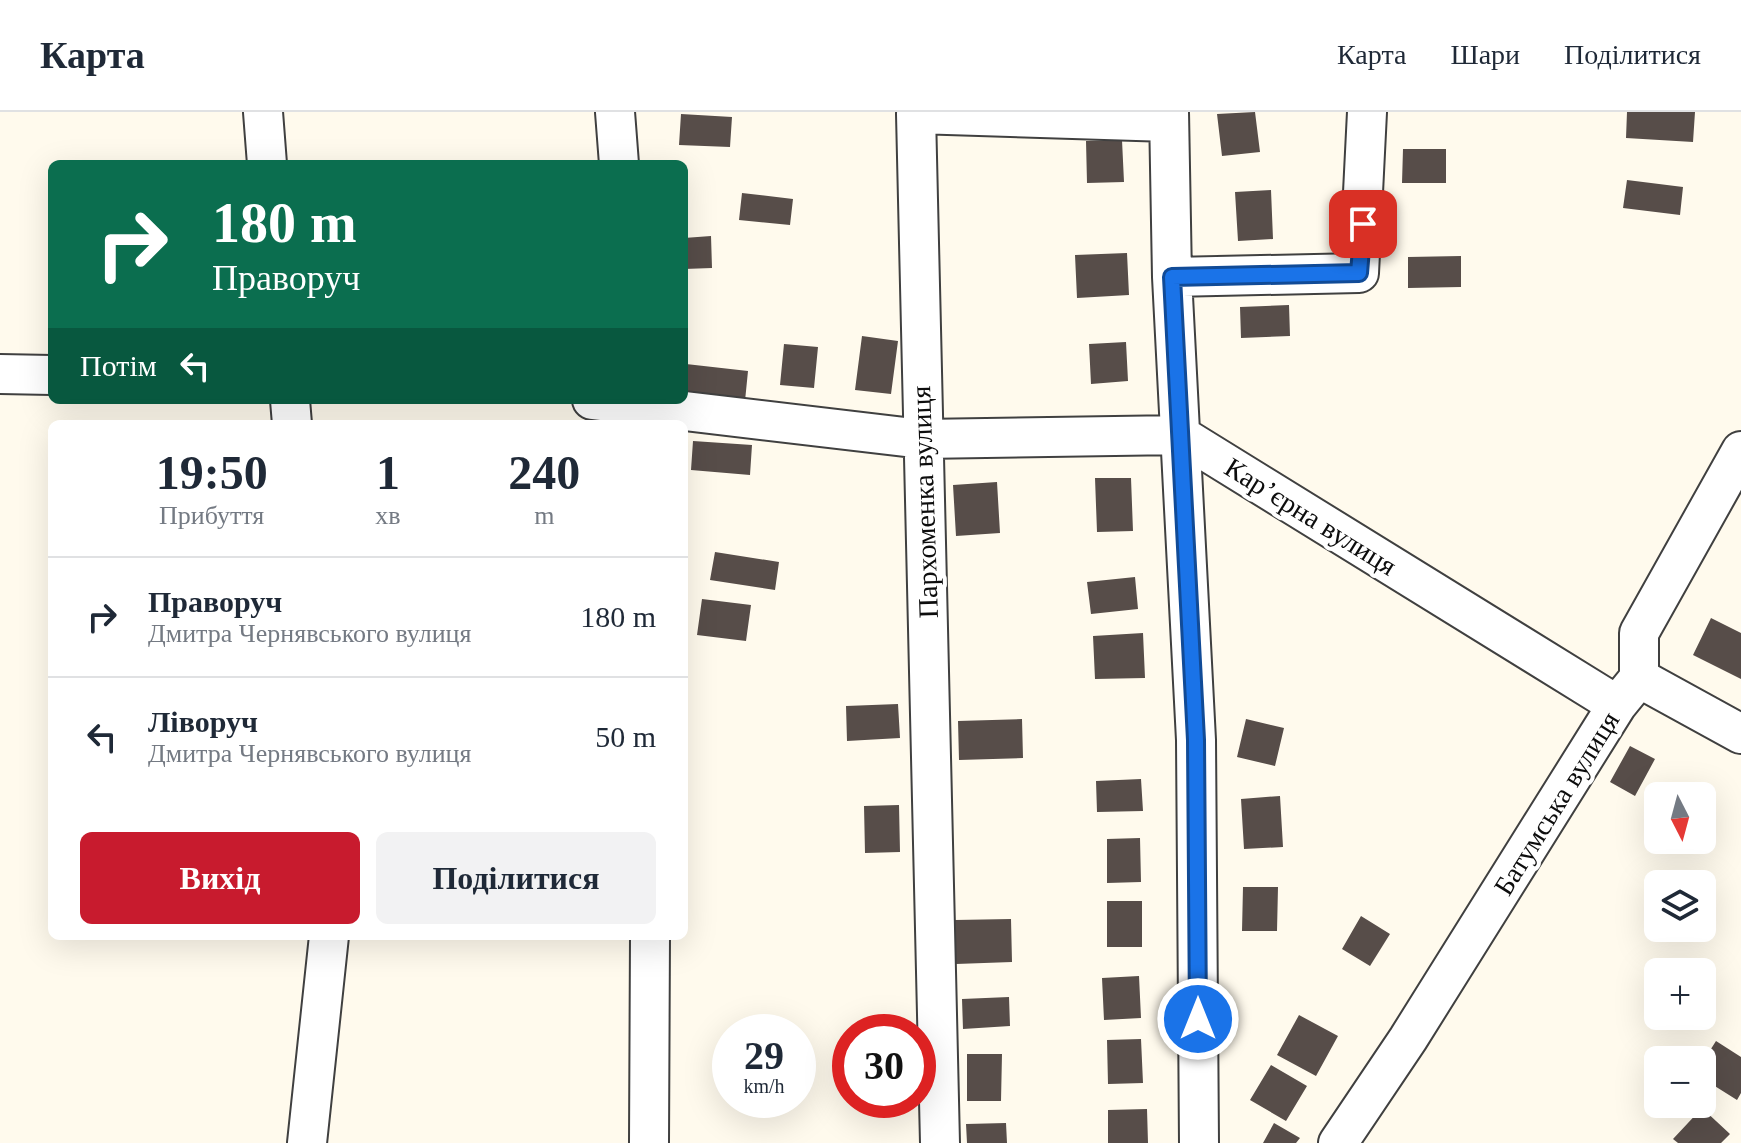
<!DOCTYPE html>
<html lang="uk">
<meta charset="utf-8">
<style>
body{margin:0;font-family:"Times New Roman",serif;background:#f2f2f3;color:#1f2937;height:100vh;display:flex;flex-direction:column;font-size:30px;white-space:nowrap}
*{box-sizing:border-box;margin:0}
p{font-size:26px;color:#747a83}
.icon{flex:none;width:44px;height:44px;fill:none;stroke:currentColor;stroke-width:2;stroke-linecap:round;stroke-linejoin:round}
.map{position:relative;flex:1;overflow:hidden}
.side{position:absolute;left:48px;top:308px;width:640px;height:520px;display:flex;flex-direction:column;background:#fff;border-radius:12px;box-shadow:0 8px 32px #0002}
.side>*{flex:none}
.hud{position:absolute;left:48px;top:48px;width:640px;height:244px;border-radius:12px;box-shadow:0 8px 32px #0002;background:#0b6e4f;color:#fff;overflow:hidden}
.needle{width:52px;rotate:174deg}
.controls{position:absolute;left:1644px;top:670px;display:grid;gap:16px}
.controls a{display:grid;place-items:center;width:72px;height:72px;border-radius:12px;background:#fff;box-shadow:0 8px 32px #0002;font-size:40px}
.speed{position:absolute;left:712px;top:902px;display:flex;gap:16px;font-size:40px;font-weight:700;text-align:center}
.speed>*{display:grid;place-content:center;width:104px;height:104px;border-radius:50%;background:#fff;box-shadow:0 8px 32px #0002;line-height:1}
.speed small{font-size:20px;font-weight:400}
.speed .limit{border:12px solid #d22;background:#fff;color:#111}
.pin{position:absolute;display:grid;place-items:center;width:68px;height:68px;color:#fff;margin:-34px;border-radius:16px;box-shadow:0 4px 12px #0006}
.me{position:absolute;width:88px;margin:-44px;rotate:0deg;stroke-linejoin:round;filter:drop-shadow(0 0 6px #0008)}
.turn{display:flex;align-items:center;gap:28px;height:168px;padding:0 32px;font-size:36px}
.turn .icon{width:104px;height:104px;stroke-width:2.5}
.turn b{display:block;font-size:56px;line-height:68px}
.then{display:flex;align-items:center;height:76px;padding:0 32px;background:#0003;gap:16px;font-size:30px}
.eta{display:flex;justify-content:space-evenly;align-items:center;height:136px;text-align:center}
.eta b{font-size:48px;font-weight:600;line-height:56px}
.primary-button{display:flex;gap:16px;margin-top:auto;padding:16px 32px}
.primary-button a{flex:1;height:92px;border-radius:12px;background:#c81b2e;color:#fff;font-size:32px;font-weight:600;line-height:92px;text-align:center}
.primary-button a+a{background:#f2f2f3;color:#1f2937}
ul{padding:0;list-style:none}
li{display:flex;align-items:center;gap:24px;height:120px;padding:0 32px;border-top:2px solid #e0e1e3}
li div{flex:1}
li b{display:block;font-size:30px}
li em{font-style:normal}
header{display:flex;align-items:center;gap:48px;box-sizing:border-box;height:112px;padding:0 40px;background:#fff;border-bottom:2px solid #e0e1e3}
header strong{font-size:38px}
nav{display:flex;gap:44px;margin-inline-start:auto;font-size:28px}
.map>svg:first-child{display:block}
.building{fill:#574d49}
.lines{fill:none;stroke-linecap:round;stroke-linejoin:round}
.minor-casing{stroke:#404040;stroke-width:42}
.minor{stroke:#fff;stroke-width:38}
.route-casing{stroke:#114b97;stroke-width:20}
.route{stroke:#1a73e8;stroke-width:14}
.labels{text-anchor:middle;stroke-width:8;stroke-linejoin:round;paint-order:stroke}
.street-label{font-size:28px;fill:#0d0d0d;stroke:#fff}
</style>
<header>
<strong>Карта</strong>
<nav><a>Карта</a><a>Шари</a><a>Поділитися</a></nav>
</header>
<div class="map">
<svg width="1741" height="1031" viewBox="0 0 1741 1031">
<rect width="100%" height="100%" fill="#fffaed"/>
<path class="building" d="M1255,0L1260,40L1222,44L1217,2Z
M1627,0H1695L1693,30L1626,26Z
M681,2L732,5L730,35L679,33Z
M1122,28L1124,70L1087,71L1086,29Z
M1403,37H1446V71H1402Z
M1627,68L1683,75L1680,103L1623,96Z
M1271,78L1273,127L1238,129L1235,80Z
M742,81L793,87L790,113L739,108Z
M711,124L712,156L684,157V126Z
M1127,141L1129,183L1077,186L1075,143Z
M1461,144V175L1408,176V145Z
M1289,193L1290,224L1241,226L1240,195Z
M862,224L898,229L891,282L855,278Z
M1126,230L1128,269L1091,272L1089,232Z
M784,232L818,235L814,276L780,273Z
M686,252L748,259L745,289L684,283Z
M693,329L752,333L750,363L691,358Z
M1095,366H1131L1133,419L1097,420Z
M997,370L1000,421L956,424L953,373Z
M715,440L779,450L775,478L710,468Z
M1135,465L1138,497L1091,502L1087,470Z
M702,487L751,493L746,529L697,523Z
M1711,506L1741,521V567L1693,543Z
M1143,521L1145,566L1095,567L1093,524Z
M898,592L900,626L847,629L846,594Z
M1022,607L1023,646L959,648L958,609Z
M1246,607L1284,616L1275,654L1237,645Z
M1630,634L1655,647L1635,684L1610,670Z
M1141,667L1143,699L1097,700L1096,669Z
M1280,684L1283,735L1244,737L1241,687Z
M899,693L900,740L865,741L864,694Z
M1140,726L1141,770L1107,771V727Z
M1243,775H1278L1277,819H1242Z
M1107,789H1142V835H1107Z
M1361,804L1390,822L1370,854L1342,837Z
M1011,807L1012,850L956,852L955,808Z
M1139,864L1141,906L1104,908L1102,866Z
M1009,885L1010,914L963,917L962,887Z
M1299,903L1338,924L1316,964L1277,943Z
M1141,927L1143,971L1108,972L1107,928Z
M1716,929L1741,945V981L1737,988L1702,966V951Z
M967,942H1002L1001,989H967Z
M1271,953L1307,974L1286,1009L1250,988Z
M1702,996L1730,1022L1721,1031H1678L1673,1027Z
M1147,997L1148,1031H1108V998Z
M1006,1011L1007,1031H967L966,1012Z
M1274,1011L1300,1026L1296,1031H1263Z"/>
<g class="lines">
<g class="minor-casing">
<path id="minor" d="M263,0L267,52
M615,0L619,52
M1169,0L1172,165L1196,628L1199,1031
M1172,165L1359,161L1367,0
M0,262L52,263
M290,288L292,312
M592,288L922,327L1180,323L1617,593
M1639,566L1741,622
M307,1031L329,824
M649,1031L650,824
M940,1031L916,2L1169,10
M1338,1031L1408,927L1617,593L1639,566V521L1741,339"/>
</g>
<use href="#minor" class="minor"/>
</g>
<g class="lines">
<g class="route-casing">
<path id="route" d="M1198,907L1196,628L1172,165L1359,161L1363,112"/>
</g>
<use href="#route" class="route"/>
</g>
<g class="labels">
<g class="street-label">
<text transform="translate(924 390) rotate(-92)" y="10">Пархоменка вулиця</text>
<text transform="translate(1311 404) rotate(32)" y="10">Кар’єрна вулиця</text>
<text transform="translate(1556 691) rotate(-58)" y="10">Батумська вулиця</text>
</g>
</g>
</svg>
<div class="controls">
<a><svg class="needle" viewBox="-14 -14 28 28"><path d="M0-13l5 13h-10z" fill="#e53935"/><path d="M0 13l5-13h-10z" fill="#747a83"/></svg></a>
<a><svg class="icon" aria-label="layers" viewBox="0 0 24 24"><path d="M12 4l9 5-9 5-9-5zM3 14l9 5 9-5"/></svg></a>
<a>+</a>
<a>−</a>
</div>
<div class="speed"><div>29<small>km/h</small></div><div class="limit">30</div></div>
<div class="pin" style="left:1363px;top:112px;background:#d93025"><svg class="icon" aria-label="arrive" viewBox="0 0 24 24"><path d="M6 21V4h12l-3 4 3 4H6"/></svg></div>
<svg class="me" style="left:1198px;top:907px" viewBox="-20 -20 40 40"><circle r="17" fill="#1a73e8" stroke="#fff" stroke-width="3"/><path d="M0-11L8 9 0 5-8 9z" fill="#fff"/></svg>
<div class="hud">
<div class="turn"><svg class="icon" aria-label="right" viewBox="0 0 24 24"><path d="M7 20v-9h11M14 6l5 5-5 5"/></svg><div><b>180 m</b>Праворуч</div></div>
<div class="then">Потім<svg class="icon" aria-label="left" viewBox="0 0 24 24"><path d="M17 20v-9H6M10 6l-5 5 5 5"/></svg></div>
</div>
<section class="side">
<div class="eta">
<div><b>19:50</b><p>Прибуття</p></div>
<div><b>1</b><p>хв</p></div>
<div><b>240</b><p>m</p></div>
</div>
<ul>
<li><svg class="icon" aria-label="right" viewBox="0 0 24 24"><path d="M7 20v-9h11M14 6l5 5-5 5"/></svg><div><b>Праворуч</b><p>Дмитра Чернявського вулиця</p></div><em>180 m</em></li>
<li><svg class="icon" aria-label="left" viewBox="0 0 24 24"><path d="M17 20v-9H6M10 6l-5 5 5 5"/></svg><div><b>Ліворуч</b><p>Дмитра Чернявського вулиця</p></div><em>50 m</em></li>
</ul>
<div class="primary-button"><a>Вихід</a><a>Поділитися</a></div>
</section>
</div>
